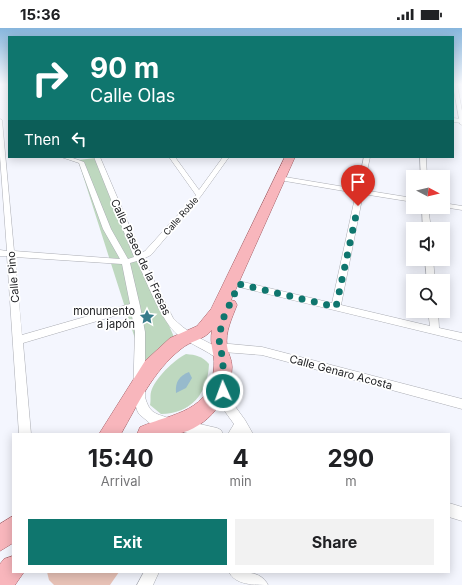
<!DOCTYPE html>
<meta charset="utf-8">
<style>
body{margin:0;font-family:Inter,sans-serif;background:#f2f2f2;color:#202124;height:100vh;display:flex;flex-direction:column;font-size:15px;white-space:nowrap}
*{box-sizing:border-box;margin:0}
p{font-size:13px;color:#757577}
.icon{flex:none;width:22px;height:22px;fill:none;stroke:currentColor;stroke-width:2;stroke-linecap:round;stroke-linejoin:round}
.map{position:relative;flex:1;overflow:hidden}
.side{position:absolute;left:12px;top:405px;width:438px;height:140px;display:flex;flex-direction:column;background:#fff;border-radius:0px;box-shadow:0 2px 10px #0003}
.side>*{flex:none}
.top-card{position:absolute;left:8px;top:8px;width:446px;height:122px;border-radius:0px;box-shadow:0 2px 10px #0003;background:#0f766e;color:#fff;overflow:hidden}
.needle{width:26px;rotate:97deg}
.tools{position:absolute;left:406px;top:142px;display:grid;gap:8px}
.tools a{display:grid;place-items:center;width:44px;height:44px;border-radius:0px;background:#fff;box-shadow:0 2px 10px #0003;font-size:20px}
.pin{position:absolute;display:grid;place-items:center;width:34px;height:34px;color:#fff;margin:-41px -17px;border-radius:50% 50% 50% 0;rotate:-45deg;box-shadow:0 0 4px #0007}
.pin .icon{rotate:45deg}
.me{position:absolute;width:44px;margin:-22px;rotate:358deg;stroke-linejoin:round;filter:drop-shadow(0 0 3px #0008)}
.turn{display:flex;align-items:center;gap:14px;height:84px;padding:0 16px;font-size:18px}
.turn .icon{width:52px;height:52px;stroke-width:2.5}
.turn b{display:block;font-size:28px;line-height:34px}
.then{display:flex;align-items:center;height:38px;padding:0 16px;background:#0003;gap:8px;font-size:15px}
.eta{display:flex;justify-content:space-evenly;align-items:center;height:68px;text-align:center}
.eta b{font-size:24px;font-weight:700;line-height:28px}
.button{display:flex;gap:8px;margin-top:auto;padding:8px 16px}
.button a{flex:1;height:46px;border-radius:0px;background:#0f766e;color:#fff;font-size:16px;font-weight:700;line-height:46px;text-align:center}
.button a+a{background:#f2f2f2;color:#202124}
.status{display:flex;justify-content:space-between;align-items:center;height:28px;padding:0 20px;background:#fff;direction:ltr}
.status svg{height:11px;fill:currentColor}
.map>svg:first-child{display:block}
.green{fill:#bed8bf}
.water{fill:#97bacc}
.building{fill:#e8c2b7}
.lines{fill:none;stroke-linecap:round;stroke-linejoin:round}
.street-casing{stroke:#abadb4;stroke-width:1}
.secondary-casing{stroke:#abadb4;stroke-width:1}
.primary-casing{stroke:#a76067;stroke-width:1}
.street{fill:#fff;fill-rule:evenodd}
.secondary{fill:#fff;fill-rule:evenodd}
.primary{fill:#f8b6bc;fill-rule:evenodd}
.route{stroke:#0f766e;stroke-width:7;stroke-dasharray:0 12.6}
.labels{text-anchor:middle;stroke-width:3.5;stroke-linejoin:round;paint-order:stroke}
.far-street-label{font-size:9px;fill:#191a1d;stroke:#fff}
.street-label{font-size:11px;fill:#191a1d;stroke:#fff}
.poi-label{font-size:11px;fill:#191a1d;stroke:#fff;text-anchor:end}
</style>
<div class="status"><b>15:36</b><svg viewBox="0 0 49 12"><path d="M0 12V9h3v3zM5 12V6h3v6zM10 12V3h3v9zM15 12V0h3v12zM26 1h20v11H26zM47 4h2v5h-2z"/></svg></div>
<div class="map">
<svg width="462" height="557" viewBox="0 0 462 557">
<rect width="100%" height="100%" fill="#f4f6fe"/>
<path class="green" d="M96,130L174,309L144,339L78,132Z
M186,326C196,327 202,328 209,336C208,365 191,386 161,386L150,377C151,373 150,367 151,364C155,350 174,332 186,326Z"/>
<path class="water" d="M189,344L192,350L186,360L176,365C175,354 179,348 189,344Z"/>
<path class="building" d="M47,544H119L110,557H54L49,552Z"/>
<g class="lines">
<g class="street-casing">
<path id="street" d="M453,56H457L462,83V97L460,96Z
M0,91L2,92L14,223L120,231L103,201L79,135L61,129H70L84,134L111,201L128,231L134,229L94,129H100L141,225L145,223L196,167L169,129H175L199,162L223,129H229L201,168L151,227L143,231L173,290C185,303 199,310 215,318L219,315L262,319L462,371V381L262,327L223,324L227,328L226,331L222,332L218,331C206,322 190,316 178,307C161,293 147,254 137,233L130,235L140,278L145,304V369C150,387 156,385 171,391L173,395L171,399L167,401L152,397L139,386L137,382L133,369L135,304L131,283L23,315L31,406H19L7,228H0V222L7,223L0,128ZM15,229L122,236L130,276L22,307Z
M364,129H370L363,162L413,170V174L363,166L341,277L430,298L428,283H438L439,300L462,305V313L239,259L235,256L239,253L332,275L356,165L285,153L282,151L285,149L357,161Z
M420,129H426L427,149H421Z
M443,175L462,178V182L443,179Z
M422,179H428L431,201H423Z
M425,231H433L435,253H427Z
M222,354L226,356L229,370L245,392L253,406H228L234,396C227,386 212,369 218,356Z
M182,392L217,400L221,402L223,406C208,406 192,408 178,402L176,398L178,394Z
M449,475L462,479V493L449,489Z
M144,544H159L153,557H137Z
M229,544C242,544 261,542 268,557C254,557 235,557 229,544Z"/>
</g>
<g class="secondary-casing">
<path id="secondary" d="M453,90L462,91V95L453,94Z"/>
</g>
<g class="primary-casing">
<path id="primary" d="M285,129H295L231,272L235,273L237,277C232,290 225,304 227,318C228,326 232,331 232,339C231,370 208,400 177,406C165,408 150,406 137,406L140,399C173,385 212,384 214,338C215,325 209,317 212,302C204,312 190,313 181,321C153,343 138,376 121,406H99L145,333L170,310L197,298L211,281Z
M13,488V515L0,523V496Z
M13,528V544H24L15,557H0V536L4,531Z"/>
</g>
<use href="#street" class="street"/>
<use href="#secondary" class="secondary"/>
<use href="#primary" class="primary"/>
</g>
<linearGradient id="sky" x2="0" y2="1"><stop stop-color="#87b6dd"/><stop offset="0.42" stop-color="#fafbff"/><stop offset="1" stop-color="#fafbff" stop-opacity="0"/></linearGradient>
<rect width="462" height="134" fill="url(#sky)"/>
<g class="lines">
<path class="route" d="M223,363V329L219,319L220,304L223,291L239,256L336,279L358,178"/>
</g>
<defs>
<g id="sight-bare" transform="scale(1.2)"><path d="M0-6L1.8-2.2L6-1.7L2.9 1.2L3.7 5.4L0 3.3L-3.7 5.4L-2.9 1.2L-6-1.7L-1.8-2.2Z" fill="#387c8b" stroke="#fff" stroke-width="2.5" paint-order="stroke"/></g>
</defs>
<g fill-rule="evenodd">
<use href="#sight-bare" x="147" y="289"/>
</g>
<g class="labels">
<g class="far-street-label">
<text transform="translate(181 188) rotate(-49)" y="3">Calle Roble</text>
</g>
<g class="street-label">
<text transform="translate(141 229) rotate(65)" y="4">Calle Paseo de la Fresas</text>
<text transform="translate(13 249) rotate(-95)" y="4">Calle Pino</text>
<text transform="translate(341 344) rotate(15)" y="4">Calle Genaro Acosta</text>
</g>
<g class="poi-label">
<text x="135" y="287">monumento<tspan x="135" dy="13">a japón</tspan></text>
</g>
</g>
</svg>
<div class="tools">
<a><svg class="needle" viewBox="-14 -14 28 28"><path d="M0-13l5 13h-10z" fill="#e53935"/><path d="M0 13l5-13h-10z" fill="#757577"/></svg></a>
<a><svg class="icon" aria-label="sound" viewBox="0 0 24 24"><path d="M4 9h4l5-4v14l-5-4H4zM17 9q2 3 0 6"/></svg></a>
<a><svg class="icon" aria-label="search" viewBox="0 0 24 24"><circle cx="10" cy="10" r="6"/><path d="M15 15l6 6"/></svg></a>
</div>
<div class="pin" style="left:358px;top:178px;background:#d93025"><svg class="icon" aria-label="arrive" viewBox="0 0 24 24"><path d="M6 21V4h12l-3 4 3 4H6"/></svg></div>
<svg class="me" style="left:223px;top:363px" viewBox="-20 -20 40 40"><circle r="17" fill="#0f766e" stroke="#fff" stroke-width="3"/><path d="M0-11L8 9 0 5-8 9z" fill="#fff"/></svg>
<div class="top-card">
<div class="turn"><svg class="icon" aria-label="right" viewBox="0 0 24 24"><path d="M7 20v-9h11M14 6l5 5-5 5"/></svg><div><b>90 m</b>Calle Olas</div></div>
<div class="then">Then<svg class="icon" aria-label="left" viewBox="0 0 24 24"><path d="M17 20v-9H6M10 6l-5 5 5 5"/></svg></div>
</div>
<section class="side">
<div class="eta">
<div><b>15:40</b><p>Arrival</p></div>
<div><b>4</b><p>min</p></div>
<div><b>290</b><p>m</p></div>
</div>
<div class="button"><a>Exit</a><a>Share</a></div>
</section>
</div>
